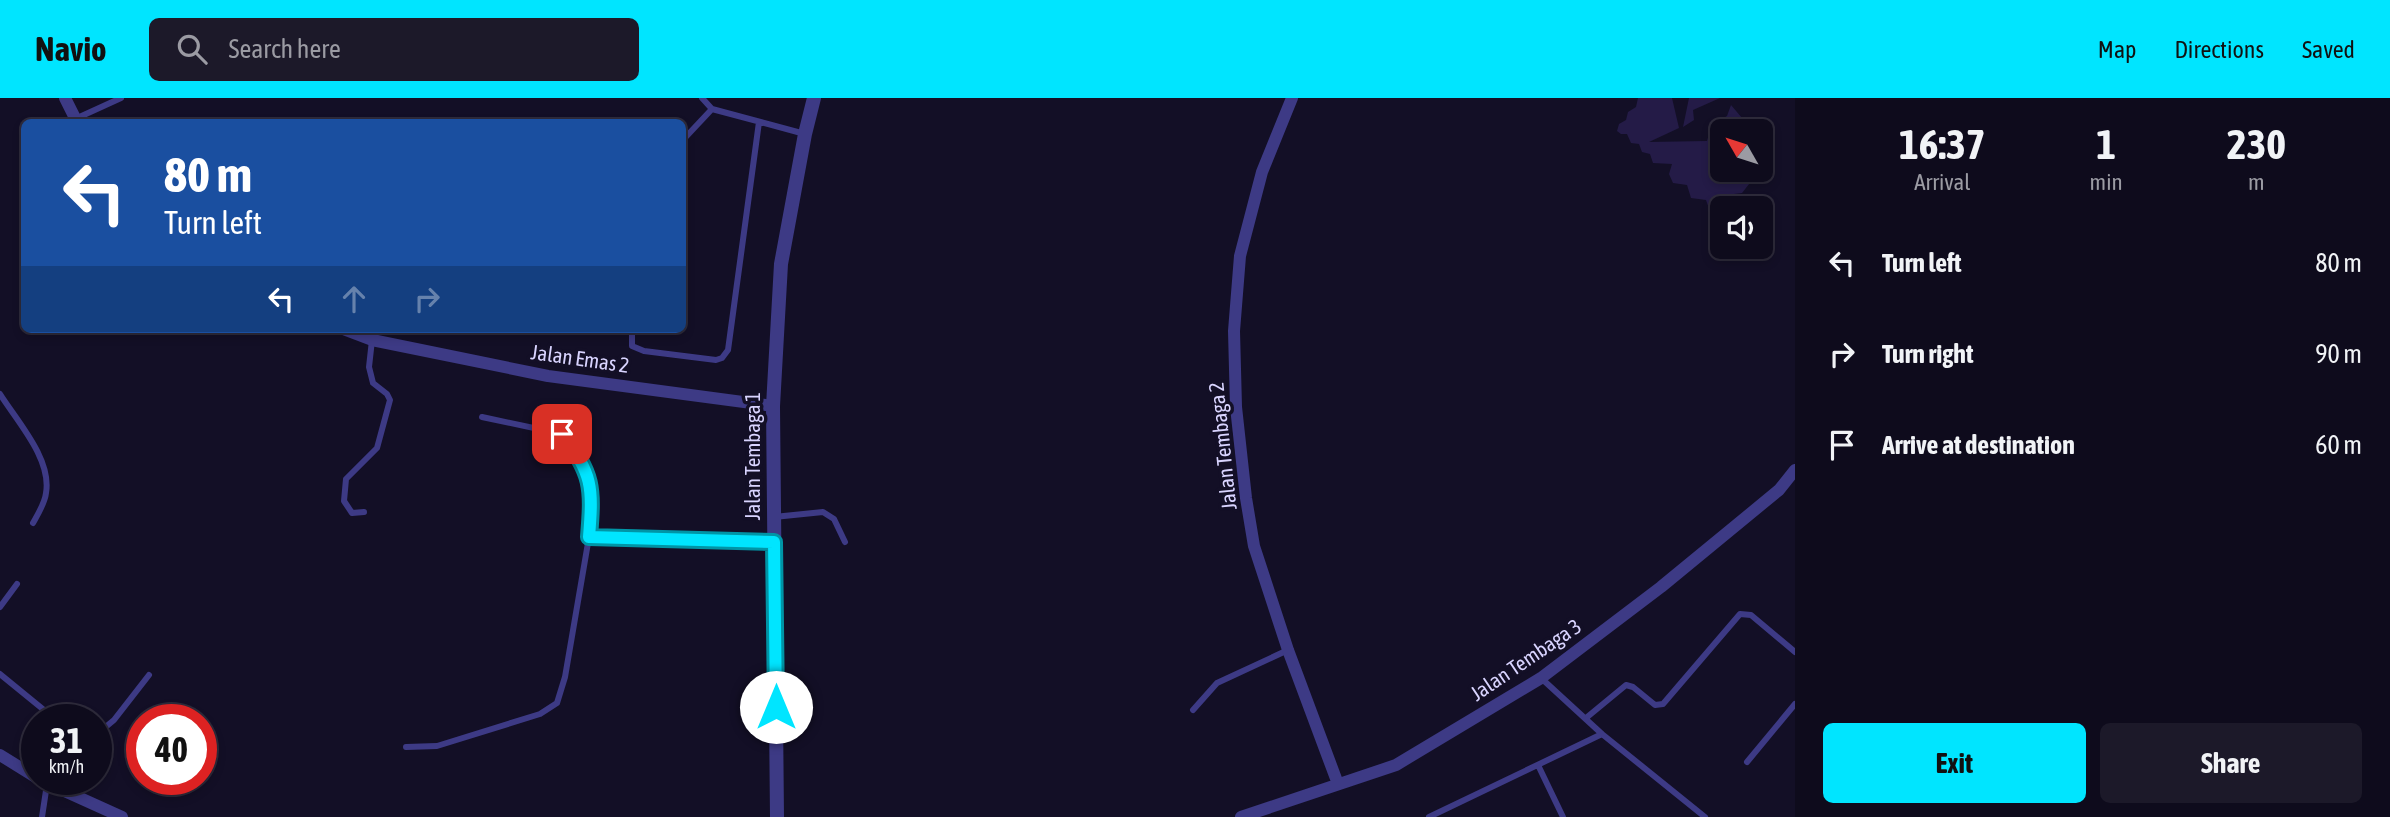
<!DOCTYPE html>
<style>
body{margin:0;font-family:"Asap Condensed",sans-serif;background:#1c1929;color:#f1f3f6;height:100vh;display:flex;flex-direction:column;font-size:26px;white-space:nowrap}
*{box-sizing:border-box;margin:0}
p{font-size:23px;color:#9b9ba3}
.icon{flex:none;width:38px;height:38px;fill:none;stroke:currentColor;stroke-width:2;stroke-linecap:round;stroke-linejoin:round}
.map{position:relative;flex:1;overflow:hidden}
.details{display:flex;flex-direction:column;background:#0e0b1c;width:595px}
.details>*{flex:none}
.top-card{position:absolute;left:21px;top:21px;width:665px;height:214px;border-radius:10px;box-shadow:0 4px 10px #0003,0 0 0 2px #2e2b3b;background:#1a4fa0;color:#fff;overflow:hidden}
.needle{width:46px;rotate:309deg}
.tools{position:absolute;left:1710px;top:21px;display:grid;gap:14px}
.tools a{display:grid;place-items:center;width:63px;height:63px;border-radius:10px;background:#0e0b1c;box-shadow:0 4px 10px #0003,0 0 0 2px #2e2b3b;font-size:35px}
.speed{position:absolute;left:21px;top:606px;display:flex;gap:14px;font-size:35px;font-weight:700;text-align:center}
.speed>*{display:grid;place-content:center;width:91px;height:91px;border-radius:50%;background:#0e0b1c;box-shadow:0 4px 10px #0003,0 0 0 2px #2e2b3b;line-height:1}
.speed small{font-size:18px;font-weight:400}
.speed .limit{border:10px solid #d22;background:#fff;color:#111}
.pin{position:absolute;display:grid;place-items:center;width:60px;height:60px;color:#fff;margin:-30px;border-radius:14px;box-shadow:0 4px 10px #0006}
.me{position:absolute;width:77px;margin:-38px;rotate:0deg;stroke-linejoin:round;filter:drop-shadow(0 0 5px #0008)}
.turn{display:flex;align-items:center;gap:24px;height:147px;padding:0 28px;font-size:32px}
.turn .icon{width:91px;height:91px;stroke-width:2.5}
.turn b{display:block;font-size:49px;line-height:60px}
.lanes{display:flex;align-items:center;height:66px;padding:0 28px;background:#0003;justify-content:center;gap:35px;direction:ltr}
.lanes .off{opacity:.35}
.eta{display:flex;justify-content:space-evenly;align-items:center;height:119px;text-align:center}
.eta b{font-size:42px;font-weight:700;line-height:49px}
.button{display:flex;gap:14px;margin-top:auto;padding:14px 28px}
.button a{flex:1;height:80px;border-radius:10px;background:#00e5ff;color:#111;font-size:28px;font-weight:700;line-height:80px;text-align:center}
.button a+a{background:#1c1929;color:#f1f3f6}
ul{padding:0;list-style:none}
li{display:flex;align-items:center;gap:21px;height:91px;padding:0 28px}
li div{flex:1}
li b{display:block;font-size:26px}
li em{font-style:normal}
header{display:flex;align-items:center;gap:42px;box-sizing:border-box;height:98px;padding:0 35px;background:#00e5ff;color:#111}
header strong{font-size:33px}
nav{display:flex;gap:38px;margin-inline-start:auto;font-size:24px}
.search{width:490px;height:63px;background:#1c1929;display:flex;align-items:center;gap:18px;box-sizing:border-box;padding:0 24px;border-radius:10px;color:#9b9ba3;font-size:26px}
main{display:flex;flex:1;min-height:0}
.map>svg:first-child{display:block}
.building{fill:#241b47}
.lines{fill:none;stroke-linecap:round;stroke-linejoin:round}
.service{stroke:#3d3a85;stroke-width:6}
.minor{stroke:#3d3a85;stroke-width:12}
.tertiary{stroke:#3d3a85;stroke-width:14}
.route-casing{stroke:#0095a6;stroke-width:18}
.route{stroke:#00e5ff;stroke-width:12}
.labels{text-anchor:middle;stroke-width:7;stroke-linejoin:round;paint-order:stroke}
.street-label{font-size:21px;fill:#d9d4ff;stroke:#130f26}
</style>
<header>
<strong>Navio</strong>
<div class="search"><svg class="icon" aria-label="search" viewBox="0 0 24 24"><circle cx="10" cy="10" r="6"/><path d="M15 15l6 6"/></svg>Search here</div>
<nav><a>Map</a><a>Directions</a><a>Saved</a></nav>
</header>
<main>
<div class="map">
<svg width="1795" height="719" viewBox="0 0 1795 719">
<rect width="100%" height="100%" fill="#130f26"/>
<path class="building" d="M1638,0H1672L1679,30L1649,44L1707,43L1709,36L1720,31L1722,21L1727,18L1731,7L1753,33H1722V72H1760L1742,95L1726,97L1729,110H1722V118L1711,116L1706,102L1691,100L1687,87L1673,85L1669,76L1672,66L1653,65L1650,56L1642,54L1639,46L1631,45L1627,36H1621L1617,33L1619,26L1626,22L1628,14L1636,9Z
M1689,0H1720L1693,12L1694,22L1683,29Z"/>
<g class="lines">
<path class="service" d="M702,0L712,11L805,36
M75,21L121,0
M682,43L712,11
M632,231V248L644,253L716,262L722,260L728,252L759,24
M0,296C17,323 52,361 46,395C45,405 38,416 33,425
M364,414L352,415L344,403L346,381L377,350L390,302L387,296L373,285L369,269L372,242
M774,419L823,414L834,421L845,444
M589,439L774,444
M0,509L17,486
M0,576L55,621
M1541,580L1602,636L1705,719
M1193,612L1217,585L1288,552
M1586,620L1626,587L1633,589L1655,607L1663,606L1740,516L1751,517L1795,554
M96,637L114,622L149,577
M406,649L437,648L540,616L557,605L565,579L589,439L592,400L588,375L579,357L562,336L482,319
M1747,664L1795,606
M1538,667L1563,719
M42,719L47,686
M1429,719L1602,636"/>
<path class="minor" d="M65,0L77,24
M1292,0L1262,74L1240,158L1234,233L1236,309L1246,400L1254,448L1288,552L1338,686
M343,231L372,242L548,278L773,308
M0,657L37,680
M38,681L122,719
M1241,719L1396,667L1541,580L1661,489L1779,392L1795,372"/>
<path class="tertiary" d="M777,719L773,308L781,166L805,36L814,0"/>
</g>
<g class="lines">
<g class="route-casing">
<path id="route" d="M562,336C593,375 593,390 589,439L774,444L776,609"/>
</g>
<use href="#route" class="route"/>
</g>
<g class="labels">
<g class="street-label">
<text transform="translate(580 261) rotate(8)" y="7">Jalan Emas 2</text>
<text transform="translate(1223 348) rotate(-96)" y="7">Jalan Tembaga 2</text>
<text transform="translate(753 358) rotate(-90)" y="7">Jalan Tembaga 1</text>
<text transform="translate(1526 562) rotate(-34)" y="7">Jalan Tembaga 3</text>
</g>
</g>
</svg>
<div class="tools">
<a><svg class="needle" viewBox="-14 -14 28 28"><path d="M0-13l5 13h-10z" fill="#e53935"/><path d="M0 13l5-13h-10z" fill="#9b9ba3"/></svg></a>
<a><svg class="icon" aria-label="sound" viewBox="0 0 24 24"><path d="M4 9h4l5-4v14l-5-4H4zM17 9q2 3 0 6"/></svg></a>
</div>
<div class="speed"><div>31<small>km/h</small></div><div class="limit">40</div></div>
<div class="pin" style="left:562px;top:336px;background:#d93025"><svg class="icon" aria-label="arrive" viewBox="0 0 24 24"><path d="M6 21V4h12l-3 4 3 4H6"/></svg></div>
<svg class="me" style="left:776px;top:609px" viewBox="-20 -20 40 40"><circle r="19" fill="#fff"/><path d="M0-13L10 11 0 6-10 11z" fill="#00e5ff"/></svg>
<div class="top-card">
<div class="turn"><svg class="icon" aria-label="left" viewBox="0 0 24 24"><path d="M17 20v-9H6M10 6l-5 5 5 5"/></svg><div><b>80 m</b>Turn left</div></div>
<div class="lanes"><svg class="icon" aria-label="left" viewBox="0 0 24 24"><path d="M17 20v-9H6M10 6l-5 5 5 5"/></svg><svg class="icon off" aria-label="ahead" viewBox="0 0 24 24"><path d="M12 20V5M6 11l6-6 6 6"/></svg><svg class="icon off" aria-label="right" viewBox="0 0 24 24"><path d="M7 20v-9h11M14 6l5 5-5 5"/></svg></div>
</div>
</div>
<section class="details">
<div class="eta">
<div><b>16:37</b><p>Arrival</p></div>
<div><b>1</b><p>min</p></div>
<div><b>230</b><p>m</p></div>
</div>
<ul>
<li><svg class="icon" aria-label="left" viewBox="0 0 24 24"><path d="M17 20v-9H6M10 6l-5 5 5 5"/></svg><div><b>Turn left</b></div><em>80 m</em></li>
<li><svg class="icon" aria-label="right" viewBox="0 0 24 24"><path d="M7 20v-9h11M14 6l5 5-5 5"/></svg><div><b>Turn right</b></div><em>90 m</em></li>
<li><svg class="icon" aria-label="arrive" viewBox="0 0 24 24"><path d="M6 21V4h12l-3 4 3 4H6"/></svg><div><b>Arrive at destination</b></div><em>60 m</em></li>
</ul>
<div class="button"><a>Exit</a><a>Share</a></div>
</section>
</main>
